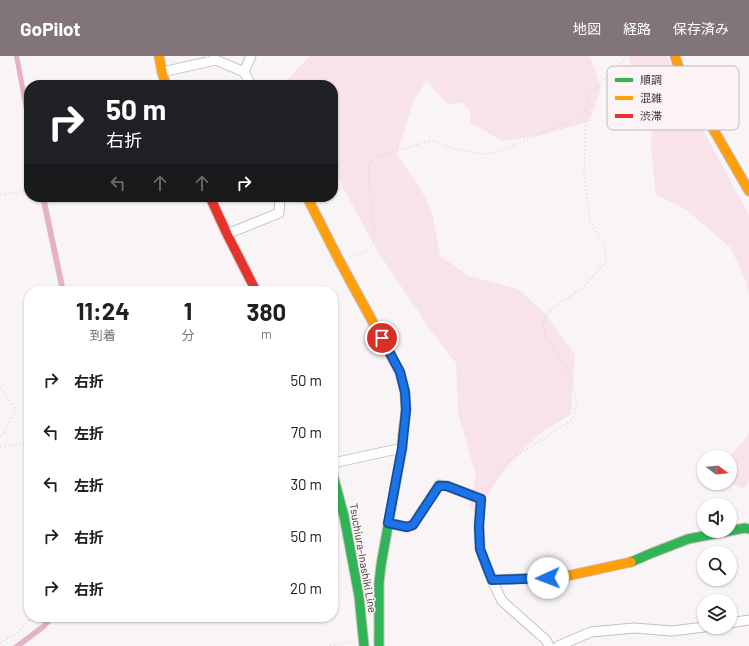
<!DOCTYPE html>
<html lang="ja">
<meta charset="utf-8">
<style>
body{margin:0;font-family:Barlow,"Noto Sans JP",sans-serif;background:#f2f2f2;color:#202124;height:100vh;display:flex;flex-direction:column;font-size:15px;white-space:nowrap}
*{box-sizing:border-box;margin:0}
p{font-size:13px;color:#757577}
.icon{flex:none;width:22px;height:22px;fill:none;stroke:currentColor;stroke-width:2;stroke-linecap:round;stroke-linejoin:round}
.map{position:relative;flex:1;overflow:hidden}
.panel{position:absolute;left:24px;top:230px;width:314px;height:336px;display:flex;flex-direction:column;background:#fff;border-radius:16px;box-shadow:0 1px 3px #0004}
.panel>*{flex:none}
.guide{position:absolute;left:24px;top:24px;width:314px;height:122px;border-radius:16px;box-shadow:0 1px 3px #0004;background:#202124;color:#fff;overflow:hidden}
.needle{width:26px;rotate:106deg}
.fabs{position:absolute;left:697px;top:394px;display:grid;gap:8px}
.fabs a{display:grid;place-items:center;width:40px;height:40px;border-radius:50%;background:#fff;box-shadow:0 1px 3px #0004;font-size:20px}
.pin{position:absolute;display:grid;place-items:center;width:34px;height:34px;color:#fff;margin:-17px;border:2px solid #fff;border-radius:50%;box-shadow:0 1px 4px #0007}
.me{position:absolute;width:44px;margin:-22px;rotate:268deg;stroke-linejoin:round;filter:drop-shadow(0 0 3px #0008)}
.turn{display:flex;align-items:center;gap:14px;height:84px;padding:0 16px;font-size:18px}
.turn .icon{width:52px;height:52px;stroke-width:2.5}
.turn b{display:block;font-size:28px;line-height:34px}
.lanes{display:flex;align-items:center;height:38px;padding:0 16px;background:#0003;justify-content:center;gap:20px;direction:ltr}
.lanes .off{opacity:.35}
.eta{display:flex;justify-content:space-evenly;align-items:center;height:68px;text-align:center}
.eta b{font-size:24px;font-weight:700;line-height:28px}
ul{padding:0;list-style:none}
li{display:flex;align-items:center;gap:12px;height:52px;padding:0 16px}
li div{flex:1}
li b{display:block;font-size:15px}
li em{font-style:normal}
header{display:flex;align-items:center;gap:24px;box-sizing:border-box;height:56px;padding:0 20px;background:#817579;color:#fff}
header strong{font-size:19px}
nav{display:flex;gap:22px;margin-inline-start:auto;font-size:14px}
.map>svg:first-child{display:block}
.green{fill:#f9e3ea}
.water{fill:#e5b2c4}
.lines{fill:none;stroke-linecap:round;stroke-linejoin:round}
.street-casing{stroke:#c8bfc2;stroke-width:11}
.fast-casing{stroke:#c8bfc2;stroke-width:11}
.slow-casing{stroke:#c8bfc2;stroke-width:11}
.jam-casing{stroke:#c8bfc2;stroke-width:11}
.path{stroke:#d8d4d6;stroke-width:1.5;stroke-dasharray:1 3;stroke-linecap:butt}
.street{stroke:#fefefe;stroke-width:9}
.fast{stroke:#30b455;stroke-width:9}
.slow{stroke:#ff9f0a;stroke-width:9}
.jam{stroke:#e5322d;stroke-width:9}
.route-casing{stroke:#114b97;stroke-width:10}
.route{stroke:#1a73e8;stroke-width:7}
.labels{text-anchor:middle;stroke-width:3.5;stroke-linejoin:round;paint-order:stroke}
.street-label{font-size:11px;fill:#403036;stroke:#fbf3f5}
.key{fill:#fbf3f5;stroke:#c3b8bc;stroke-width:1}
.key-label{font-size:11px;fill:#403036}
</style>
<header>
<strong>GoPilot</strong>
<nav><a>地図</a><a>経路</a><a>保存済み</a></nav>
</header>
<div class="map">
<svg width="749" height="590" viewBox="0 0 749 590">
<rect width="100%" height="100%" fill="#f9f5f6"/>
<path class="green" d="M310,0H590L601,31L590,65L542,79L503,85L470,67V56L462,46L449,49L443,44L427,24L414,44L397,99L420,131L433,159L440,200L469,220L518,233L546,258L575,299L571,358L538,379L509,408L482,447L476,459L469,450L476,419L458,357L456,307L429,272L376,193L344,133L333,114L334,83L333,78V29H282Z
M628,0H667L679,30L749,158V239L746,225L730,191L685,153L656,139L651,92L653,40L632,15Z
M749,378V425L744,433L730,427V401Z"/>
<path class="water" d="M14,0H19L29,52V81Z
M40,141H46L66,235H60Z
M48,561H55L46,572L22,590H13L42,568Z"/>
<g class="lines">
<g class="street-casing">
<path id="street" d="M214,0L216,4L244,16L251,29
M162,16L216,4
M244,16L251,0
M227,178L279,157L280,141
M333,407L402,392
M492,524L502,545L546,584L549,590
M730,567L749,564
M558,590L591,576L634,572L672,575L704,571"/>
</g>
<g class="fast-casing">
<path id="fast" d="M333,419L344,460L359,540L364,590
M388,467L407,471L413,469L439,429L447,430L481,443L479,470L480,493L488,514
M631,506L652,497L688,483L745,472L749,473
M379,590V527L381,509L402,392L403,379"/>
</g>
<g class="slow-casing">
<path id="slow" d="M159,0L162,16L166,29
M675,0L679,12L689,31L749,135
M307,141L339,204L400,316L405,336L406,354L403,379
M488,514L492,524L562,521L631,506"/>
</g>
<g class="jam-casing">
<path id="jam" d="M210,141L227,178L256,235"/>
</g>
<path class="path" d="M0,139L29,134
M350,201L365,196L375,185L368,118L369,108L377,101L429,85L437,86L455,93L485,98L497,96L578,62L587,52
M0,331L15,353L4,377L0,381
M0,391L29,386
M486,435L503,409L570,365L574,360L577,346L571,322L546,280L543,267L552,252L583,232L606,205L605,191L590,165L584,120L585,75L588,47L591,36L625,3L626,0
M0,587L16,578L32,561
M330,590L352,586"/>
<use href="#street" class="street"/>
<use href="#fast" class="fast"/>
<use href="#slow" class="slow"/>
<use href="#jam" class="jam"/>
</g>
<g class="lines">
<g class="route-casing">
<path id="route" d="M382,282L400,316L405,336L406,354L402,392L388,467L407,471L413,469L439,430H447L481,443L479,470L480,493L492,524L548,522"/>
</g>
<use href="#route" class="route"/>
</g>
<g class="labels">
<g class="street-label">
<text transform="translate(363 502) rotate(80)" y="4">Tsuchiura-Inashiki Line</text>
</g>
</g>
<rect x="607" y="10" width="132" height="64" rx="6" class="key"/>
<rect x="615" y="22" width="18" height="4" fill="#30b455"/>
<rect x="615" y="40" width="18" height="4" fill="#ff9f0a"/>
<rect x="615" y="58" width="18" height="4" fill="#e5322d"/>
<g class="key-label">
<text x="640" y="28">順調</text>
<text x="640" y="46">混雑</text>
<text x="640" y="64">渋滞</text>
</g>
</svg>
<div class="fabs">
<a><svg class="needle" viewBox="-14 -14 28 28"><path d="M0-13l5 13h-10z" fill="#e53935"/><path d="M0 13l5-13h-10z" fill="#757577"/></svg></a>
<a><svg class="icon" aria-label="sound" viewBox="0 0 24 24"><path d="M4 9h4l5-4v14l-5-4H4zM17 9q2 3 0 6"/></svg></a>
<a><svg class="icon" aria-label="search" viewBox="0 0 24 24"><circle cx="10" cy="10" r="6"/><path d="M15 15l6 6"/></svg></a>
<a><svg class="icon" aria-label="layers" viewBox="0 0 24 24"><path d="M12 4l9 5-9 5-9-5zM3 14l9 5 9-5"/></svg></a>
</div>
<div class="pin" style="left:382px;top:282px;background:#d93025"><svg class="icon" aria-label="arrive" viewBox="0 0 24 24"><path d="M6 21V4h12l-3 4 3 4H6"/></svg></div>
<svg class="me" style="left:548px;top:522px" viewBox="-20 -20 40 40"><circle r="19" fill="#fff"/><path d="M0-13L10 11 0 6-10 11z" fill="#1a73e8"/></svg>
<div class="guide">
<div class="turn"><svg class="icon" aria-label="right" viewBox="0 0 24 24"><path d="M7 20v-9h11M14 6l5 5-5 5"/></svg><div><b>50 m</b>右折</div></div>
<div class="lanes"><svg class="icon off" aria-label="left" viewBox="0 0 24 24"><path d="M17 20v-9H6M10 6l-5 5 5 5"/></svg><svg class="icon off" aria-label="ahead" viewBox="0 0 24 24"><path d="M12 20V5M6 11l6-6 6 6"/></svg><svg class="icon off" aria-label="ahead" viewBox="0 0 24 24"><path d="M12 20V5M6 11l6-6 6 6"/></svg><svg class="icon" aria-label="right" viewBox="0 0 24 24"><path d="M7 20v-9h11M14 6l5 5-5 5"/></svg></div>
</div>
<section class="panel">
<div class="eta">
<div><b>11:24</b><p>到着</p></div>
<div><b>1</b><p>分</p></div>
<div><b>380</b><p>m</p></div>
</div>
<ul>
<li><svg class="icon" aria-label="right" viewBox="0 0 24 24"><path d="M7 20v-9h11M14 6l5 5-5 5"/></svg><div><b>右折</b></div><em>50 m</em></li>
<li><svg class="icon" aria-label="left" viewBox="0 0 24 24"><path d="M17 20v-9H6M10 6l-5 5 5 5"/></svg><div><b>左折</b></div><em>70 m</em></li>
<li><svg class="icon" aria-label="left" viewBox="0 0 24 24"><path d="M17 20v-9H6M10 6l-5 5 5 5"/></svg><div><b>左折</b></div><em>30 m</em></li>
<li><svg class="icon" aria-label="right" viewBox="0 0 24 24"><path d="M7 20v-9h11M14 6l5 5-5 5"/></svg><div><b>右折</b></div><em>50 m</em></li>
<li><svg class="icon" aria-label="right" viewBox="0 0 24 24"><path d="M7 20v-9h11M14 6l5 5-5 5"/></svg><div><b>右折</b></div><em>20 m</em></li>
</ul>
</section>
</div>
